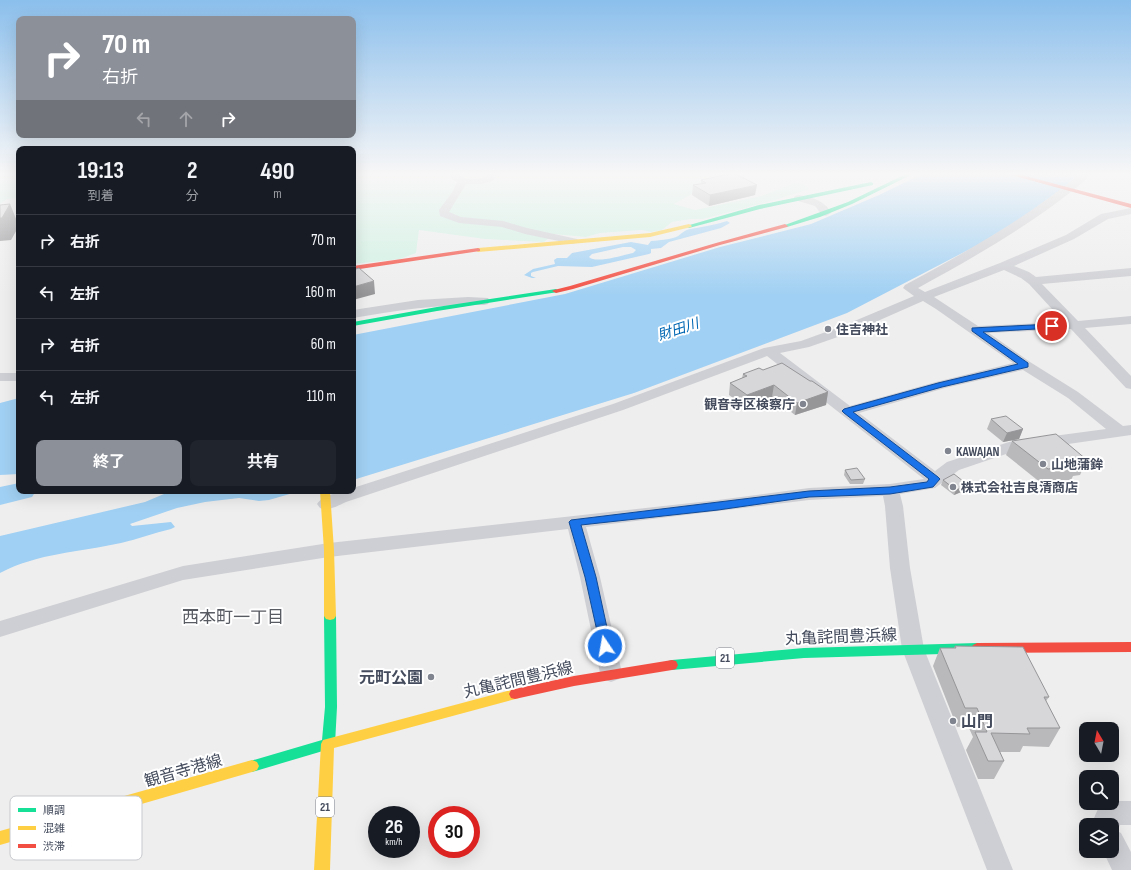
<!DOCTYPE html>
<html lang="ja">
<meta charset="utf-8">
<style>
body{margin:0;font-family:"Sofia Sans Condensed","Noto Sans JP",sans-serif;background:#20242c;color:#f1f3f6;height:100vh;display:flex;flex-direction:column;font-size:15px;white-space:nowrap}
*{box-sizing:border-box;margin:0}
p{font-size:13px;color:#9ea1a6}
.icon{flex:none;width:22px;height:22px;fill:none;stroke:currentColor;stroke-width:2;stroke-linecap:round;stroke-linejoin:round}
.map{position:relative;flex:1;overflow:hidden}
.drawer{position:absolute;left:16px;top:146px;width:340px;height:348px;display:flex;flex-direction:column;background:#171b24;border-radius:8px;box-shadow:0 4px 16px #0002}
.drawer>*{flex:none}
.banner{position:absolute;left:16px;top:16px;width:340px;height:122px;border-radius:8px;box-shadow:0 4px 16px #0002;background:#8c9099;color:#fff;overflow:hidden}
.needle{width:26px;rotate:350deg}
.buttons{position:absolute;left:1079px;top:722px;display:grid;gap:8px}
.buttons a{display:grid;place-items:center;width:40px;height:40px;border-radius:8px;background:#171b24;box-shadow:0 4px 16px #0002;font-size:20px}
.speed{position:absolute;left:368px;top:806px;display:flex;gap:8px;font-size:20px;font-weight:700;text-align:center}
.speed>*{display:grid;place-content:center;width:52px;height:52px;border-radius:50%;background:#171b24;box-shadow:0 4px 16px #0002;line-height:1}
.speed small{font-size:10px;font-weight:400}
.speed .limit{border:6px solid #d22;background:#fff;color:#111}
.pin{position:absolute;display:grid;place-items:center;width:34px;height:34px;color:#fff;margin:-17px;border:2px solid #fff;border-radius:50%;box-shadow:0 1px 4px #0007}
.me{position:absolute;width:44px;margin:-22px;rotate:348deg;stroke-linejoin:round;filter:drop-shadow(0 0 3px #0008)}
.turn{display:flex;align-items:center;gap:14px;height:84px;padding:0 20px;font-size:18px}
.turn .icon{width:52px;height:52px;stroke-width:2.5}
.turn b{display:block;font-size:28px;line-height:34px}
.lanes{display:flex;align-items:center;height:38px;padding:0 20px;background:#0003;justify-content:center;gap:20px;direction:ltr}
.lanes .off{opacity:.35}
.eta{display:flex;justify-content:space-evenly;align-items:center;height:68px;text-align:center}
.eta b{font-size:24px;font-weight:700;line-height:28px}
.primary-button{display:flex;gap:8px;margin-top:auto;padding:8px 20px}
.primary-button a{flex:1;height:46px;border-radius:8px;background:#8c9099;color:#fff;font-size:16px;font-weight:700;line-height:46px;text-align:center}
.primary-button a+a{background:#20242c;color:#f1f3f6}
ul{padding:0;list-style:none}
li{display:flex;align-items:center;gap:12px;height:52px;padding:0 20px;border-top:1px solid #363941}
li div{flex:1}
li b{display:block;font-size:15px}
li em{font-style:normal}
.map>svg:first-child{display:block}
.green{fill:#cff1e3}
.water{fill:#a0d0f3;fill-rule:evenodd}
.lines{fill:none;stroke-linecap:round;stroke-linejoin:round}
.river{fill:#a0d0f3;fill-rule:evenodd}
.street{fill:#cecfd4;fill-rule:evenodd}
.fast{fill:#16e098;fill-rule:evenodd}
.slow{fill:#ffcf43;fill-rule:evenodd}
.jam{fill:#f24e42;fill-rule:evenodd}
.wall{fill:#b9b9bb}
.shaded-wall{fill:#969699}
.building{fill:#d7d7da;stroke:#969699}
.route{fill:#1a73e8;stroke:#114b97}
.poi-dot{fill:#7f848f;stroke:#fff;stroke-width:1.5}
.labels{text-anchor:middle;stroke-width:4;stroke-linejoin:round;paint-order:stroke}
.shield{fill:#fff;stroke:#7b818d;stroke-width:1}
.shield-label{font-size:12px;font-weight:bold;fill:#434b5c}
.poi-label{font-size:13px;font-weight:bold;fill:#434b5c;stroke:#fff;text-anchor:start}
.water-label{font-size:14px;font-style:italic;fill:#0067b3;stroke:#fff}
.near-street-label{font-size:16px;fill:#434b5c;stroke:#fff}
.near-poi-label{font-size:16px;font-weight:bold;fill:#434b5c;stroke:#fff;text-anchor:end}
.near-neighbourhood-label{font-size:17px;fill:#595b63;stroke:#fff}
.key{fill:#fff;stroke:#c7c9ce;stroke-width:1}
.key-label{font-size:11px;fill:#434b5c}
</style>
<div class="map">
<svg width="1131" height="870" viewBox="0 0 1131 870">
<rect width="100%" height="100%" fill="#efeeee"/>
<path class="green" d="M0,173H19V198L7,199L0,204Z
M353,173H729L720,176L712,183L674,204L695,210L761,196L800,181L810,189L775,200L703,219H691L672,222L662,230L651,232L642,230L600,233L586,237L553,234L544,242L485,239L419,230L416,253L400,259L353,264Z"/>
<path class="water" d="M924,173H1079L1068,185L997,235L847,313L634,393L353,480V335L565,294L720,247L811,224L879,195Z
M727,221L730,223L721,228L669,242L661,248L651,249V253L649,254L592,267L558,266L533,272L531,273V276L536,278H532L524,275L533,269L555,264L554,260L557,258H567L572,253L631,242L648,245L651,241C660,240 668,240 676,237C681,235 682,231 690,229C702,227 714,225 727,221ZM623,247H631L636,250L633,253C623,255 596,264 589,257L592,254Z
M19,398V474L0,475V403Z
M171,491H300L269,500L259,501L239,498L205,502L177,508L130,524L132,526L171,522L175,527L171,529C154,533 138,539 121,543C80,552 38,553 0,573V536L145,502Z"/>
<g class="lines">
<path class="river" d="M19,483V491H36L32,497L0,505V487Z"/>
<path class="street" d="M450,173H458C464,182 477,179 486,177L488,173H498L493,181L481,184H466L449,212L461,217L503,221L527,228L577,239L579,241L573,244L525,234L502,227L459,223L440,216L439,210L453,191L457,182L453,180L449,175Z
M1081,173H1092C1083,184 1070,192 1059,201C1015,234 967,261 918,288L925,292L1000,263L1066,235L1101,214L1131,208V214L1108,219L1074,239L1014,266L1029,272L1036,277L1131,268V276L1042,284L1078,321L1131,316V324L1085,328L1131,376V389L1126,388L1071,329L989,333L1030,362L1078,392L1123,426L1131,425V435L1012,452L959,470L935,488L900,494L903,506L910,568L924,649L1013,870H987L902,649L890,568L885,506L883,496L809,500L586,527L600,577L622,673L619,679L611,682L603,679L600,673L580,577L568,529L329,557L183,580L0,637V621L183,566L329,543L718,500L809,488L890,484L924,479L767,356L623,410L346,502C337,506 330,511 320,508L317,504C324,494 342,491 353,491V488L613,404L764,348L801,341L845,325L914,296L903,288L905,285C966,252 1027,218 1081,173ZM1004,270L1021,278L1029,284L1064,322L978,326L934,297ZM923,301L936,309L1013,363L936,382L850,406L780,353L809,347L855,331ZM1023,370L1068,398L1106,429L1009,442L947,462L935,471L859,413L945,388Z
M799,195C812,198 825,200 831,213L826,216L822,215L815,206L795,200L794,198L795,196Z
M468,297L488,298L490,301L488,304L484,305C440,304 397,310 353,318V310L418,300Z
M0,373H19V381H0Z
M1115,801H1131V825H1120L1117,831L1121,833L1131,852V870H1112L1103,851H1112V825H1094V818L1098,809Z"/>
<path class="fast" d="M908,173H915L852,204L820,217L787,227L782,226L848,202Z
M871,182L873,183V185L760,209L689,228L686,226L759,205Z
M556,289L560,291L558,292L437,311L353,326V322L437,307Z
M330,612L334,613L336,616L337,707L335,744L333,748L252,772L247,770L245,766L247,762L322,740L325,707L324,616L326,613Z
M977,643L981,645L983,648L981,651L977,653L804,658L672,670L668,669L666,665L668,661L672,660L804,648Z"/>
<path class="slow" d="M689,224L692,226L691,227L650,237L478,252L475,250L478,248L650,233Z
M320,491H330L334,550L336,616L334,619L330,620L326,619L324,616V550Z
M515,689L519,690L521,694L519,698L334,748L330,870H314L321,744L323,740Z
M252,760L257,762L259,766L257,770L252,772L0,845V831Z"/>
<path class="jam" d="M1004,173H1014L1131,204V208Z
M785,224L788,226L787,227L720,245L573,289L556,293L552,291L554,290L570,286L716,243Z
M478,248L480,249V251L353,270V266Z
M1131,642V652L977,653L973,651L971,648L973,645L977,643Z
M672,660L676,661L678,665L676,669L672,670L574,686L515,699L511,698L509,694L511,690L515,689L574,676Z"/>
</g>
<path class="wall" d="M701,180L755,195L709,206L692,195L693,185L701,184Z
M19,232V242L17,236Z
M763,370L810,381L828,392L826,405L795,415L772,397L745,407L729,395L730,383L742,378L743,374Z
M991,419L1023,429L1019,439L1003,442L987,429Z
M1012,441L1087,460L1080,475L1073,476L1071,480L1041,483L1006,455Z
M845,470L865,479L863,484H850L844,475Z
M943,480L968,485L966,490L954,495L941,485Z
M955,646L1049,697L1046,701L1060,728L1049,747L1023,746L1020,752H1000L1004,761L994,779H978L966,750L973,737L968,726L957,727L933,666L940,648H954Z"/>
<path class="shaded-wall" d="M757,185L755,195L709,206L710,195Z
M10,204L19,226L11,240L0,241V218Z
M374,281L375,294L353,300V287Z
M774,385L772,397L745,407L747,395Z
M828,392L826,405L795,415L797,403Z
M1023,429L1019,439L1003,442L1007,433Z
M968,485L966,490L954,495L956,490Z"/>
<path class="building" d="M734,173L757,185L710,195L693,185L706,183L701,180Z
M10,204L2,218H0V205Z
M359,268L374,281L353,287V270Z
M782,363L810,381H812L828,392L797,403L774,385L747,395L730,383L747,376L743,374L759,368L763,370Z
M1006,416L1023,429L1007,433L991,419Z
M1056,434L1087,460L1075,462L1078,465L1048,469L1012,441Z
M857,468L865,479L851,480L845,470Z
M954,474L968,485L956,490L943,480Z
M955,646L1023,647L1049,697H1044L1060,728H1027L1030,734L991,733L1004,761H988L975,732H987L977,708H965L940,648H956Z"/>
<linearGradient id="sky" x2="0" y2="1"><stop stop-color="#8bbfec"/><stop offset="0.59" stop-color="#f8f7f7"/><stop offset="1" stop-color="#f8f7f7" stop-opacity="0"/></linearGradient>
<rect width="1131" height="295" fill="url(#sky)"/>
<path class="route" d="M1052,324L1055,326L1054,328L983,332L1028,363V367L942,387L853,412L938,477L940,479L933,487L890,494L809,497L718,510L581,525L596,577L611,646L609,649L605,651L601,649L585,577L569,522L571,520L809,491L890,487L927,482L929,479L844,413L842,411L844,409L938,383L1018,364L972,331V328Z"/>
<g class="poi-dot">
<circle cx="828" cy="329" r="4"/>
<circle cx="803" cy="404" r="4"/>
<circle cx="948" cy="451" r="4"/>
<circle cx="1043" cy="464" r="4"/>
<circle cx="953" cy="487" r="4"/>
<circle cx="431" cy="677" r="4"/>
<circle cx="953" cy="721" r="4"/>
</g>
<g class="labels">
<g class="shield">
<rect x="716" y="648" width="18" height="20" rx="3"/>
<rect x="316" y="797" width="18" height="20" rx="3"/>
</g>
<g class="shield-label">
<text x="725" y="662">21</text>
<text x="325" y="811">21</text>
</g>
<g class="poi-label">
<text x="836" y="334">住吉神社</text>
<text x="795" y="409" text-anchor="end">観音寺区検察庁</text>
<text x="956" y="456">KAWAJAN</text>
<text x="1051" y="469">山地蒲鉾</text>
<text x="961" y="492">株式会社吉良清商店</text>
</g>
<g class="water-label">
<text transform="translate(678 329) rotate(-18)" y="5">財田川</text>
</g>
<g class="near-street-label">
<text transform="translate(841 636) rotate(-2)" y="6">丸亀詫間豊浜線</text>
<text transform="translate(518 679) rotate(-13)" y="6">丸亀詫間豊浜線</text>
<text transform="translate(183 770) rotate(-16)" y="6">観音寺港線</text>
</g>
<g class="near-poi-label">
<text x="423" y="683">元町公園</text>
<text x="961" y="727" text-anchor="start">山門</text>
</g>
<g class="near-neighbourhood-label">
<text x="233" y="623">西本町一丁目</text>
</g>
</g>
<rect x="10" y="796" width="132" height="64" rx="6" class="key"/>
<rect x="18" y="808" width="18" height="4" fill="#16e098"/>
<rect x="18" y="826" width="18" height="4" fill="#ffcf43"/>
<rect x="18" y="844" width="18" height="4" fill="#f24e42"/>
<g class="key-label">
<text x="43" y="814">順調</text>
<text x="43" y="832">混雑</text>
<text x="43" y="850">渋滞</text>
</g>
</svg>
<div class="buttons">
<a><svg class="needle" viewBox="-14 -14 28 28"><path d="M0-13l5 13h-10z" fill="#e53935"/><path d="M0 13l5-13h-10z" fill="#9ea1a6"/></svg></a>
<a><svg class="icon" aria-label="search" viewBox="0 0 24 24"><circle cx="10" cy="10" r="6"/><path d="M15 15l6 6"/></svg></a>
<a><svg class="icon" aria-label="layers" viewBox="0 0 24 24"><path d="M12 4l9 5-9 5-9-5zM3 14l9 5 9-5"/></svg></a>
</div>
<div class="speed"><div>26<small>km/h</small></div><div class="limit">30</div></div>
<div class="pin" style="left:1052px;top:326px;background:#d93025"><svg class="icon" aria-label="arrive" viewBox="0 0 24 24"><path d="M6 21V4h12l-3 4 3 4H6"/></svg></div>
<svg class="me" style="left:605px;top:646px" viewBox="-20 -20 40 40"><circle r="17" fill="#1a73e8" stroke="#fff" stroke-width="3"/><path d="M0-11L8 9 0 5-8 9z" fill="#fff"/></svg>
<div class="banner">
<div class="turn"><svg class="icon" aria-label="right" viewBox="0 0 24 24"><path d="M7 20v-9h11M14 6l5 5-5 5"/></svg><div><b>70 m</b>右折</div></div>
<div class="lanes"><svg class="icon off" aria-label="left" viewBox="0 0 24 24"><path d="M17 20v-9H6M10 6l-5 5 5 5"/></svg><svg class="icon off" aria-label="ahead" viewBox="0 0 24 24"><path d="M12 20V5M6 11l6-6 6 6"/></svg><svg class="icon" aria-label="right" viewBox="0 0 24 24"><path d="M7 20v-9h11M14 6l5 5-5 5"/></svg></div>
</div>
<section class="drawer">
<div class="eta">
<div><b>19:13</b><p>到着</p></div>
<div><b>2</b><p>分</p></div>
<div><b>490</b><p>m</p></div>
</div>
<ul>
<li><svg class="icon" aria-label="right" viewBox="0 0 24 24"><path d="M7 20v-9h11M14 6l5 5-5 5"/></svg><div><b>右折</b></div><em>70 m</em></li>
<li><svg class="icon" aria-label="left" viewBox="0 0 24 24"><path d="M17 20v-9H6M10 6l-5 5 5 5"/></svg><div><b>左折</b></div><em>160 m</em></li>
<li><svg class="icon" aria-label="right" viewBox="0 0 24 24"><path d="M7 20v-9h11M14 6l5 5-5 5"/></svg><div><b>右折</b></div><em>60 m</em></li>
<li><svg class="icon" aria-label="left" viewBox="0 0 24 24"><path d="M17 20v-9H6M10 6l-5 5 5 5"/></svg><div><b>左折</b></div><em>110 m</em></li>
</ul>
<div class="primary-button"><a>終了</a><a>共有</a></div>
</section>
</div>
